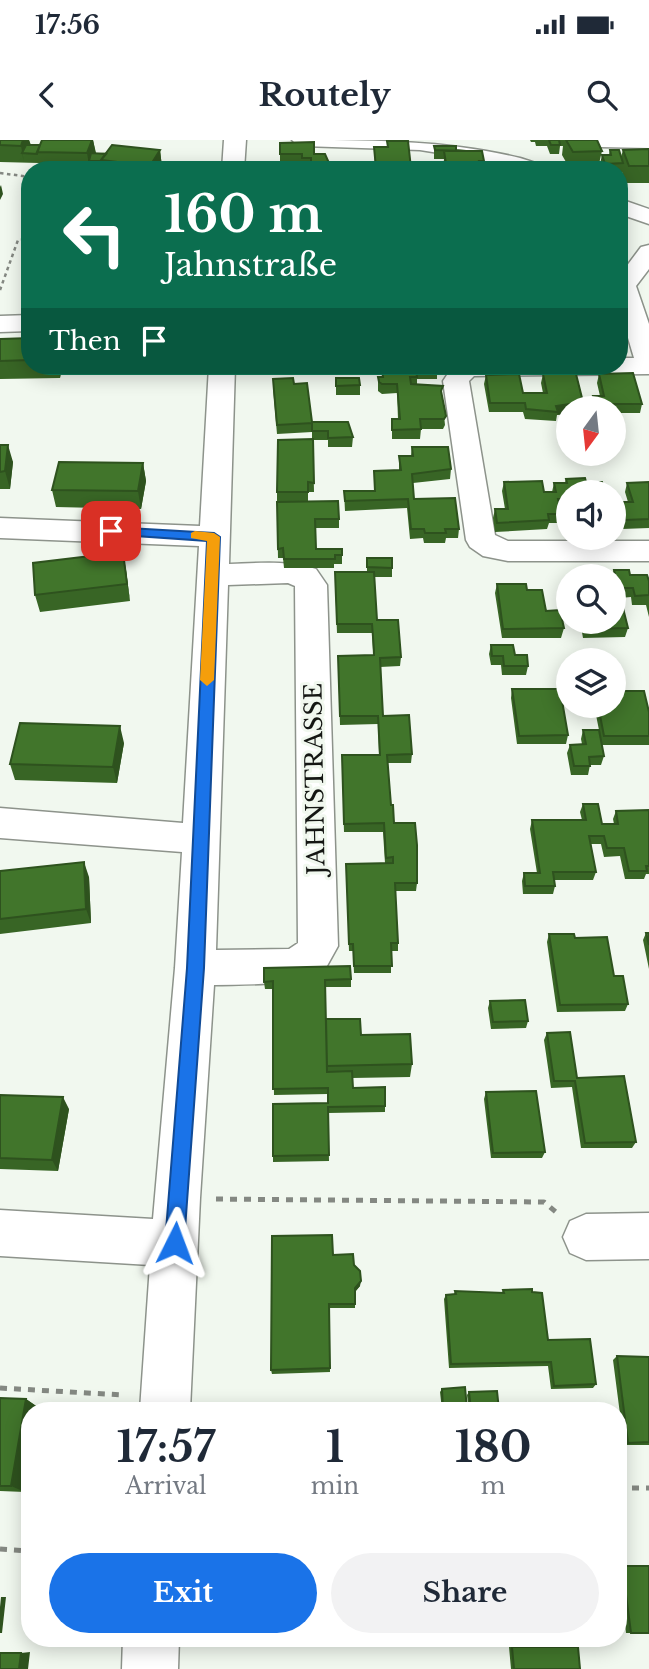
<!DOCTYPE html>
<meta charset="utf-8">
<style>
body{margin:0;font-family:"Libre Baskerville",serif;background:#f2f2f3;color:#1f2937;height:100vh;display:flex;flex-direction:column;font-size:26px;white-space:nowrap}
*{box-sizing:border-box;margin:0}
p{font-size:23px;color:#747a83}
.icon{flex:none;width:38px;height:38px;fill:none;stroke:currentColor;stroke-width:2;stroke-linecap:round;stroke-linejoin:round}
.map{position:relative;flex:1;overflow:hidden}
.sheet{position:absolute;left:21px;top:1262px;width:606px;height:245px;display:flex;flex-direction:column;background:#fff;border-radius:28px;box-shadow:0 4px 18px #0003}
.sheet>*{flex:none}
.guide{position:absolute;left:21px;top:21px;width:607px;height:214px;border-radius:28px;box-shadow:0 4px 18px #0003;background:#0b6e4f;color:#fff;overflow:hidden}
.needle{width:46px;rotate:195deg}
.controls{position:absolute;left:556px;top:256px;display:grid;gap:14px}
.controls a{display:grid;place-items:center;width:70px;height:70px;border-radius:50%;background:#fff;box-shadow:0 4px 18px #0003;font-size:35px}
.pin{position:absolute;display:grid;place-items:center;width:60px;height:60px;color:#fff;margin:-30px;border-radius:14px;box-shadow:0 4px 10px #0006}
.me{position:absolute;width:77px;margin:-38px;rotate:3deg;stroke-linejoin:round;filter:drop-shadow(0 0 5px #0008)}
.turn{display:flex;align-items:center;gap:24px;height:147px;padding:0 28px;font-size:32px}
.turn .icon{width:91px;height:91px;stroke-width:2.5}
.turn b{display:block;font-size:49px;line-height:60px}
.then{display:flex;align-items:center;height:66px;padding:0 28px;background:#0003;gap:14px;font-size:26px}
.eta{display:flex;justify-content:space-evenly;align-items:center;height:119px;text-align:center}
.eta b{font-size:42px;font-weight:800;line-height:49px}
.primary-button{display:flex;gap:14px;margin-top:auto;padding:14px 28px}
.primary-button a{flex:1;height:80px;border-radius:42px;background:#1a73e8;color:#fff;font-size:28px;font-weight:800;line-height:80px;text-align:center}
.primary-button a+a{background:#f2f2f3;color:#1f2937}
.status{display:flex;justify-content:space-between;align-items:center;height:49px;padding:0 35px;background:#fff;direction:ltr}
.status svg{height:19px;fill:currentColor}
header{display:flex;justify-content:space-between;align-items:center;height:91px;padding:0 28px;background:#fff;font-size:32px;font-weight:800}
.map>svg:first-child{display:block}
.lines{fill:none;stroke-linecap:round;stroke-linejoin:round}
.minor-casing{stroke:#8d938b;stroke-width:3}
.path-far1{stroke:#848882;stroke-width:2.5;stroke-dasharray:3.5 3.5;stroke-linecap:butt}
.path{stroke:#848882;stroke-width:5;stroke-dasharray:7 7;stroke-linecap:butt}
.minor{fill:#fff;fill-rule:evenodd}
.wall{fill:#386525}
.shaded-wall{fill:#2e521e}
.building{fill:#41752b;stroke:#2e521e;stroke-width:2}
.route{fill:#1a73e8;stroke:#114b97;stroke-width:2}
.slow{fill:#f59e0b}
.labels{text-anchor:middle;stroke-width:6;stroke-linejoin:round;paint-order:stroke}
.street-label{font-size:24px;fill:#141613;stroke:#f1f8ef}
</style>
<div class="status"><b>17:56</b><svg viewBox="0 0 49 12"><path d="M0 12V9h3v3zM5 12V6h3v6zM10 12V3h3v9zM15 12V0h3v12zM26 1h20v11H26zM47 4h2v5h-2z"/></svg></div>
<header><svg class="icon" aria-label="back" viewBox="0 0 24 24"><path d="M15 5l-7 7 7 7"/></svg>Routely<svg class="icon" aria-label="search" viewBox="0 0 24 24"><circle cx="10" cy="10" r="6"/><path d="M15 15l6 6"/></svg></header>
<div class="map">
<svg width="649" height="1529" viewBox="0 0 649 1529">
<rect width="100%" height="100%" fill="#f1f8ef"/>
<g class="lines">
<g class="minor-casing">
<path id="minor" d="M224,0H246L244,30H222Z
M292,0C368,0 447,0 520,18C528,21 539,22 544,30H512L476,19L420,10L303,6L296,4Z
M598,0H649V8L600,7L596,3Z
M620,59L649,69V84L620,74Z
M649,105V129L636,146L649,184V234L474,236L469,241L495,395L508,401H649V421H508L483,416L470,407L466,400L443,241L453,226H620V218H634L620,171V135L641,107Z
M30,175V191L0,192V176Z
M209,226H235L229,424C258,423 287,420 316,429L327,445L338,806L323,833C287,846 251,844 214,845L200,1058L190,1270H140L150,1125L0,1116V1070L153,1079L175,828L182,712L0,698V668L183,683L199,406L0,398V378L200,386ZM288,443L295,446L298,803L289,809L216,810L228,445Z
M649,1073V1119L586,1120L570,1113L563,1097L570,1081L586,1074Z
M123,1498H179L178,1529H122Z"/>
</g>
<path class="path-far1" d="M0,33L30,37
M0,150L18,100L30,99"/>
<path class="path" d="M216,1059L544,1062L557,1073
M0,1248L123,1255
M618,1348H649
M0,1409L30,1411"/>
<use href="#minor" class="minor"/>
</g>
<path class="wall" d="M0,0H29L31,5H40L42,0H93L96,13L160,10L162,27L161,30L40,29L39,23L0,22Z
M530,0H597L602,11L598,28L570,29L562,15L563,6H560L559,14H550L547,6H536L535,2H531Z
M387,1H408L411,30H371L375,28L374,7H387Z
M280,3L314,14L329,23V30H311V27H307L280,30Z
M434,6L456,10L484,21L483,30H443L444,19H434Z
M649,9V43H625L622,32H620V30H602L600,24L602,15H609L610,10L621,17L623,10Z
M620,74L626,94L624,104H620Z
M30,198V226H62L60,238L0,239V199Z
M620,200L624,209L621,219H620Z
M97,226H172V228L99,233Z
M321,226H332V228L323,229Z
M397,226H437V239H417V244L442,256L445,285L443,289H421L420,299H392V279H398L397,253L382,254L378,251V237H382V230H397Z
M543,234L569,268V273L557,275L556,281L525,279L523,272H489L484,244L486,235L523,253H543L541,243Z
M599,234L642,264L640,273H615L614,277V268H591V265L593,256H600L597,243Z
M336,238L360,245V255H336Z
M294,244L312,282L353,297L352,307H328V300H313L314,352H308V361H277V352L312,299V292L277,294L273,248Z
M0,305L13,322L10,349H0Z
M412,307L451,329L450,339L413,343L414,359L459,389L458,398H446L445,403H424L423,398L410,399L407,368L345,371L344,351H374V331L399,330V316H411Z
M143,323L146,341L141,369L56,367L52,350Z
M566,339L569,352V370L568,368H559L561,374L559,383H549L547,389L495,392L493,378L495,369H505L502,351L504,342L544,352H552L554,343H565Z
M649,342V388L622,389L618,372L620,362H628L625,352L627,343Z
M277,362L339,379V388H316V409H342V424H334V428H284L283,418H278Z
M367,418L392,428V437H374L377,480L401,517L400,526L380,527L383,576L412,614L411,623H388L391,665L394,683L417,743L416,751H395L398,803V811H391V833H354L353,811H349L346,724L385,723L383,692H344L342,624L379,615L378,584L340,585L338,525L373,515L372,493H337L335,441L367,432Z
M126,430L130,461L40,472L35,455Z
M614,430L649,441V477L646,465H632L631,457L620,458L628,488L625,497L583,498L580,481H614V436H612Z
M497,444L527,450L564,488L561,498H502L495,453Z
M491,505L515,515L528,526L526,535H502L501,525H491L489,514Z
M512,549L568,595L566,604H517L511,558Z
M594,565H614L649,572V605H602L604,616L601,625H590L588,635H571L567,613L570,605L582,604L581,599L583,590H599Z
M124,603L117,643L15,640L10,624Z
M583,664L602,684H614L613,679L616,671L649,670V734H646L644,739H625L620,716L604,717L601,704H591L596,732L593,740H554L555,746L553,754H523L522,741L524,733H537L530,689L532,680H582L580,672Z
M0,731L89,737L91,783L0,794Z
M646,793H649V829L643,800Z
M549,794L575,798L614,836L628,864L625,871L557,872L547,802Z
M351,839V847H325L326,879L361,895L412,924L410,937L352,938L353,948L385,966V972L328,973L329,1021L273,1022V1016L328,963V954L274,955L273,849H265L264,842Z
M490,861L528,881L526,888L491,889L488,868Z
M547,893L577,938L636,1002L632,1008H581L572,947L551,948L544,900Z
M486,952L545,1012L542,1018H491L484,959Z
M0,955L69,969L58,1031L0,1029Z
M333,1115L354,1125L360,1146L355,1152V1168H329L330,1232L272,1234L271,1230Z
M503,1150L548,1200L596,1244L593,1248L551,1249L548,1226L449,1228L444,1159L446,1155L454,1154L455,1151L502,1153Z
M617,1216L649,1217V1305H624L613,1220Z
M442,1249L467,1269V1270H442L440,1252Z
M469,1252L499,1270H469L467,1255Z
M0,1258L26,1259L39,1268L30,1270V1322L25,1352L0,1351Z
M618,1403L623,1426L649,1493H626L621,1448H618Z
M509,1507H574L580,1529H511Z"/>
<path class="shaded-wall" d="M23,0H29L31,7L22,13L24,22L21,6Z
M92,0H93L96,15L89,21L90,30L87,13Z
M160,10L162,27L161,30H150V26Z
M1,45L3,54L0,60V47Z
M58,226H62L60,238Z
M583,262L582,268H569V273L557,275L558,272L556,266Z
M8,305L13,322L10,349L5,331Z
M143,323L146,341L141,369L138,351Z
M123,412L126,430L130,461L127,444Z
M120,586L124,603L117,643L113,627Z
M84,722L89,737L91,783L86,769Z
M63,957L69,969L58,1031L52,1020Z
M361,1141L360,1146L354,1153L355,1148Z
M26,1259L39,1268L38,1270H30V1322L25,1352L11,1346Z
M1,1457H6L2,1493H0V1467Z
M30,1512L28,1529H19L21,1513Z"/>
<path class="building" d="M0,0H23L21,6L0,5Z
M42,0H92L87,13L37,12Z
M549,0H559L560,5H551Z
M566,0H597L602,11L573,12Z
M387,1H408L411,28L372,30L371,28H376L374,7H388Z
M314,2V14H325L329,23H311V18H302V14H280V3Z
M26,5H40L37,14L22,13Z
M112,5L160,10L150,26L101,20Z
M434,6H456V10L466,11L435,10Z
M649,9V26H629L623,10Z
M610,10H619L623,23L605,24L602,15H611Z
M444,11H482L484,21H479L481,30H447Z
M91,13L106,14L101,20V21H89Z
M307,22V30H280V23Z
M620,74L626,94H620Z
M30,198V220L0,221V199Z
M620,200H621L624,209H620Z
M398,226H437L438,230H416L417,237H410L411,244L443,246L441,251L446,276L444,279H420L421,289L392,290V279H400L397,244H382L379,242L378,237H383L382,230H398Z
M633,233L642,264H613L614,268H596L593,256H604L599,234Z
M519,234L523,253H547L543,234H576L583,262L556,266L558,272L526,269L525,263H490L486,235Z
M293,238L294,244L307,243L312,282H348L353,297L328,298V291H312V283L277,285L273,239Z
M336,238H359L360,245L336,246Z
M313,299L314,343L308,342V352H277L278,300Z
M0,305H8L5,331L0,332Z
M412,307H448L451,329L412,334L414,359L455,358L459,389H445L446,393H425L424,389H411L408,359L345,361L344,351H375L374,331L401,330L399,316H413Z
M59,322L143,323L138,351L52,350Z
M585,338L586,342H602L604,352H569V359H558L561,374H548L549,380L497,383L495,369H508L504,342L542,341L544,352H556L554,343H567L566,339Z
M649,342V379L625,380L620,362H633L627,343Z
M338,361L339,379H315L316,409H342V415H335V419H284L283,408L278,409L277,362Z
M123,412L127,444L35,455L33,423Z
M367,418H392V428L367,427Z
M614,430H629L630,435H647L649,441V456V455L635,456L633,448H618Z
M335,432H374L377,480H398L401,517L380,518L383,576L409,575L412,614L387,615L391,665H393L394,683H415L417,705V743H395L398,803H391L392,826H354L353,804H349L346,724L393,723V717L386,718L384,683L344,684L342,615H380L378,576H340L338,516L374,515V510L372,484H337Z
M497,444H526L527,450H542L546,471L560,470L564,488L503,489Z
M614,448H618L628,488L586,489L584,481H614Z
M491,505H513L515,515H527L528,526H504L503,516H492Z
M512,549H560L568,595L519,596Z
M614,551H644L649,572V596H604L598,565H614Z
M20,583L120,586L113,627L10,624Z
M583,590H599L604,616L589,617L590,626H574L570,605L586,604Z
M583,664H598L602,684H618L616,671L649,670V726H646L647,731H629L624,708H607L604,696H589L596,732H553L555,746H525L524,733H540L532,680H586Z
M84,722L86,769L0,779V731Z
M646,793H649V805Z
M549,794H574L575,798L607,797L614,836H623L628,864L560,865Z
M350,826L351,839L325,840L327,932L352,931L353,948L385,947V966L328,967L329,1015L273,1016V964L328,963V948L273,949V841L264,842V828Z
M525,860L528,881L493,882L490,861Z
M326,879H360L361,895L410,894L412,924L327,926Z
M570,892L577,938L624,936L636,1002L585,1003L575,941H554L547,893Z
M536,951L545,1012L493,1013L486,952Z
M0,955L63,957L52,1020L0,1018Z
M332,1095L333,1115L353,1114L354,1125L360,1131L361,1141L355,1148V1164H329L330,1228L271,1230L272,1096Z
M532,1149V1152L542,1153L548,1200L590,1199L596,1244L554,1246L551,1222L451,1224L446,1155L456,1154L455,1151L504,1153L503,1150Z
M617,1216L649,1217V1302L628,1303Z
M465,1247L467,1269L443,1270L442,1249Z
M497,1251L499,1270H471L469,1252Z
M0,1258L26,1259L11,1346H0Z
M618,1403H620L623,1426H649V1493H631L625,1447H618Z
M512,1507H578L580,1529H514Z
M0,1513H21L19,1529H0Z"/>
<path class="route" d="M111,387L214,393L220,397L204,828L184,1103L182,1110L175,1113L168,1110L165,1103L187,828L207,401L107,394V388Z"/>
<path class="slow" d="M195,391L214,393L220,397L214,540L207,546L200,540L207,401L191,398V393Z"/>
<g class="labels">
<g class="street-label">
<text transform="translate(315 639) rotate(-91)" y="8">JAHNSTRASSE</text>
</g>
</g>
</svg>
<div class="controls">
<a><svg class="needle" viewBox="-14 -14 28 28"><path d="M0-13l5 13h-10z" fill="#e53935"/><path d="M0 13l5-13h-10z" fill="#747a83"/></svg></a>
<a><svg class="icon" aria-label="sound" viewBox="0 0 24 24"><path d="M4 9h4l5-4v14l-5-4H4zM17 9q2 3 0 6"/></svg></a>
<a><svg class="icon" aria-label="search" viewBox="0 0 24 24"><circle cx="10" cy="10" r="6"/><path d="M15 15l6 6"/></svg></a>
<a><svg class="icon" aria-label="layers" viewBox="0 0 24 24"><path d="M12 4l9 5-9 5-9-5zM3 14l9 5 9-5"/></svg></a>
</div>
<div class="pin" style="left:111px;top:391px;background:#d93025"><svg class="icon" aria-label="arrive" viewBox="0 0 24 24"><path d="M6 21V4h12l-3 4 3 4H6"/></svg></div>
<svg class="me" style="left:175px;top:1103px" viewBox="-20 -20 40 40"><path d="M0-17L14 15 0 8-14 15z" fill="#1a73e8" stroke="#fff" stroke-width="4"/></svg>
<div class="guide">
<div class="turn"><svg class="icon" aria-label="left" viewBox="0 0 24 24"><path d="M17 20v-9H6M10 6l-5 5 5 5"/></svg><div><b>160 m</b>Jahnstraße</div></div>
<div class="then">Then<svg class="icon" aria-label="arrive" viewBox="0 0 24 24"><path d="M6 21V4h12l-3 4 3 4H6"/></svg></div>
</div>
<section class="sheet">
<div class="eta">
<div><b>17:57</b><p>Arrival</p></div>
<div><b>1</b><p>min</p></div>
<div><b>180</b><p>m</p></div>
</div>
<div class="primary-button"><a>Exit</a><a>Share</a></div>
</section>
</div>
